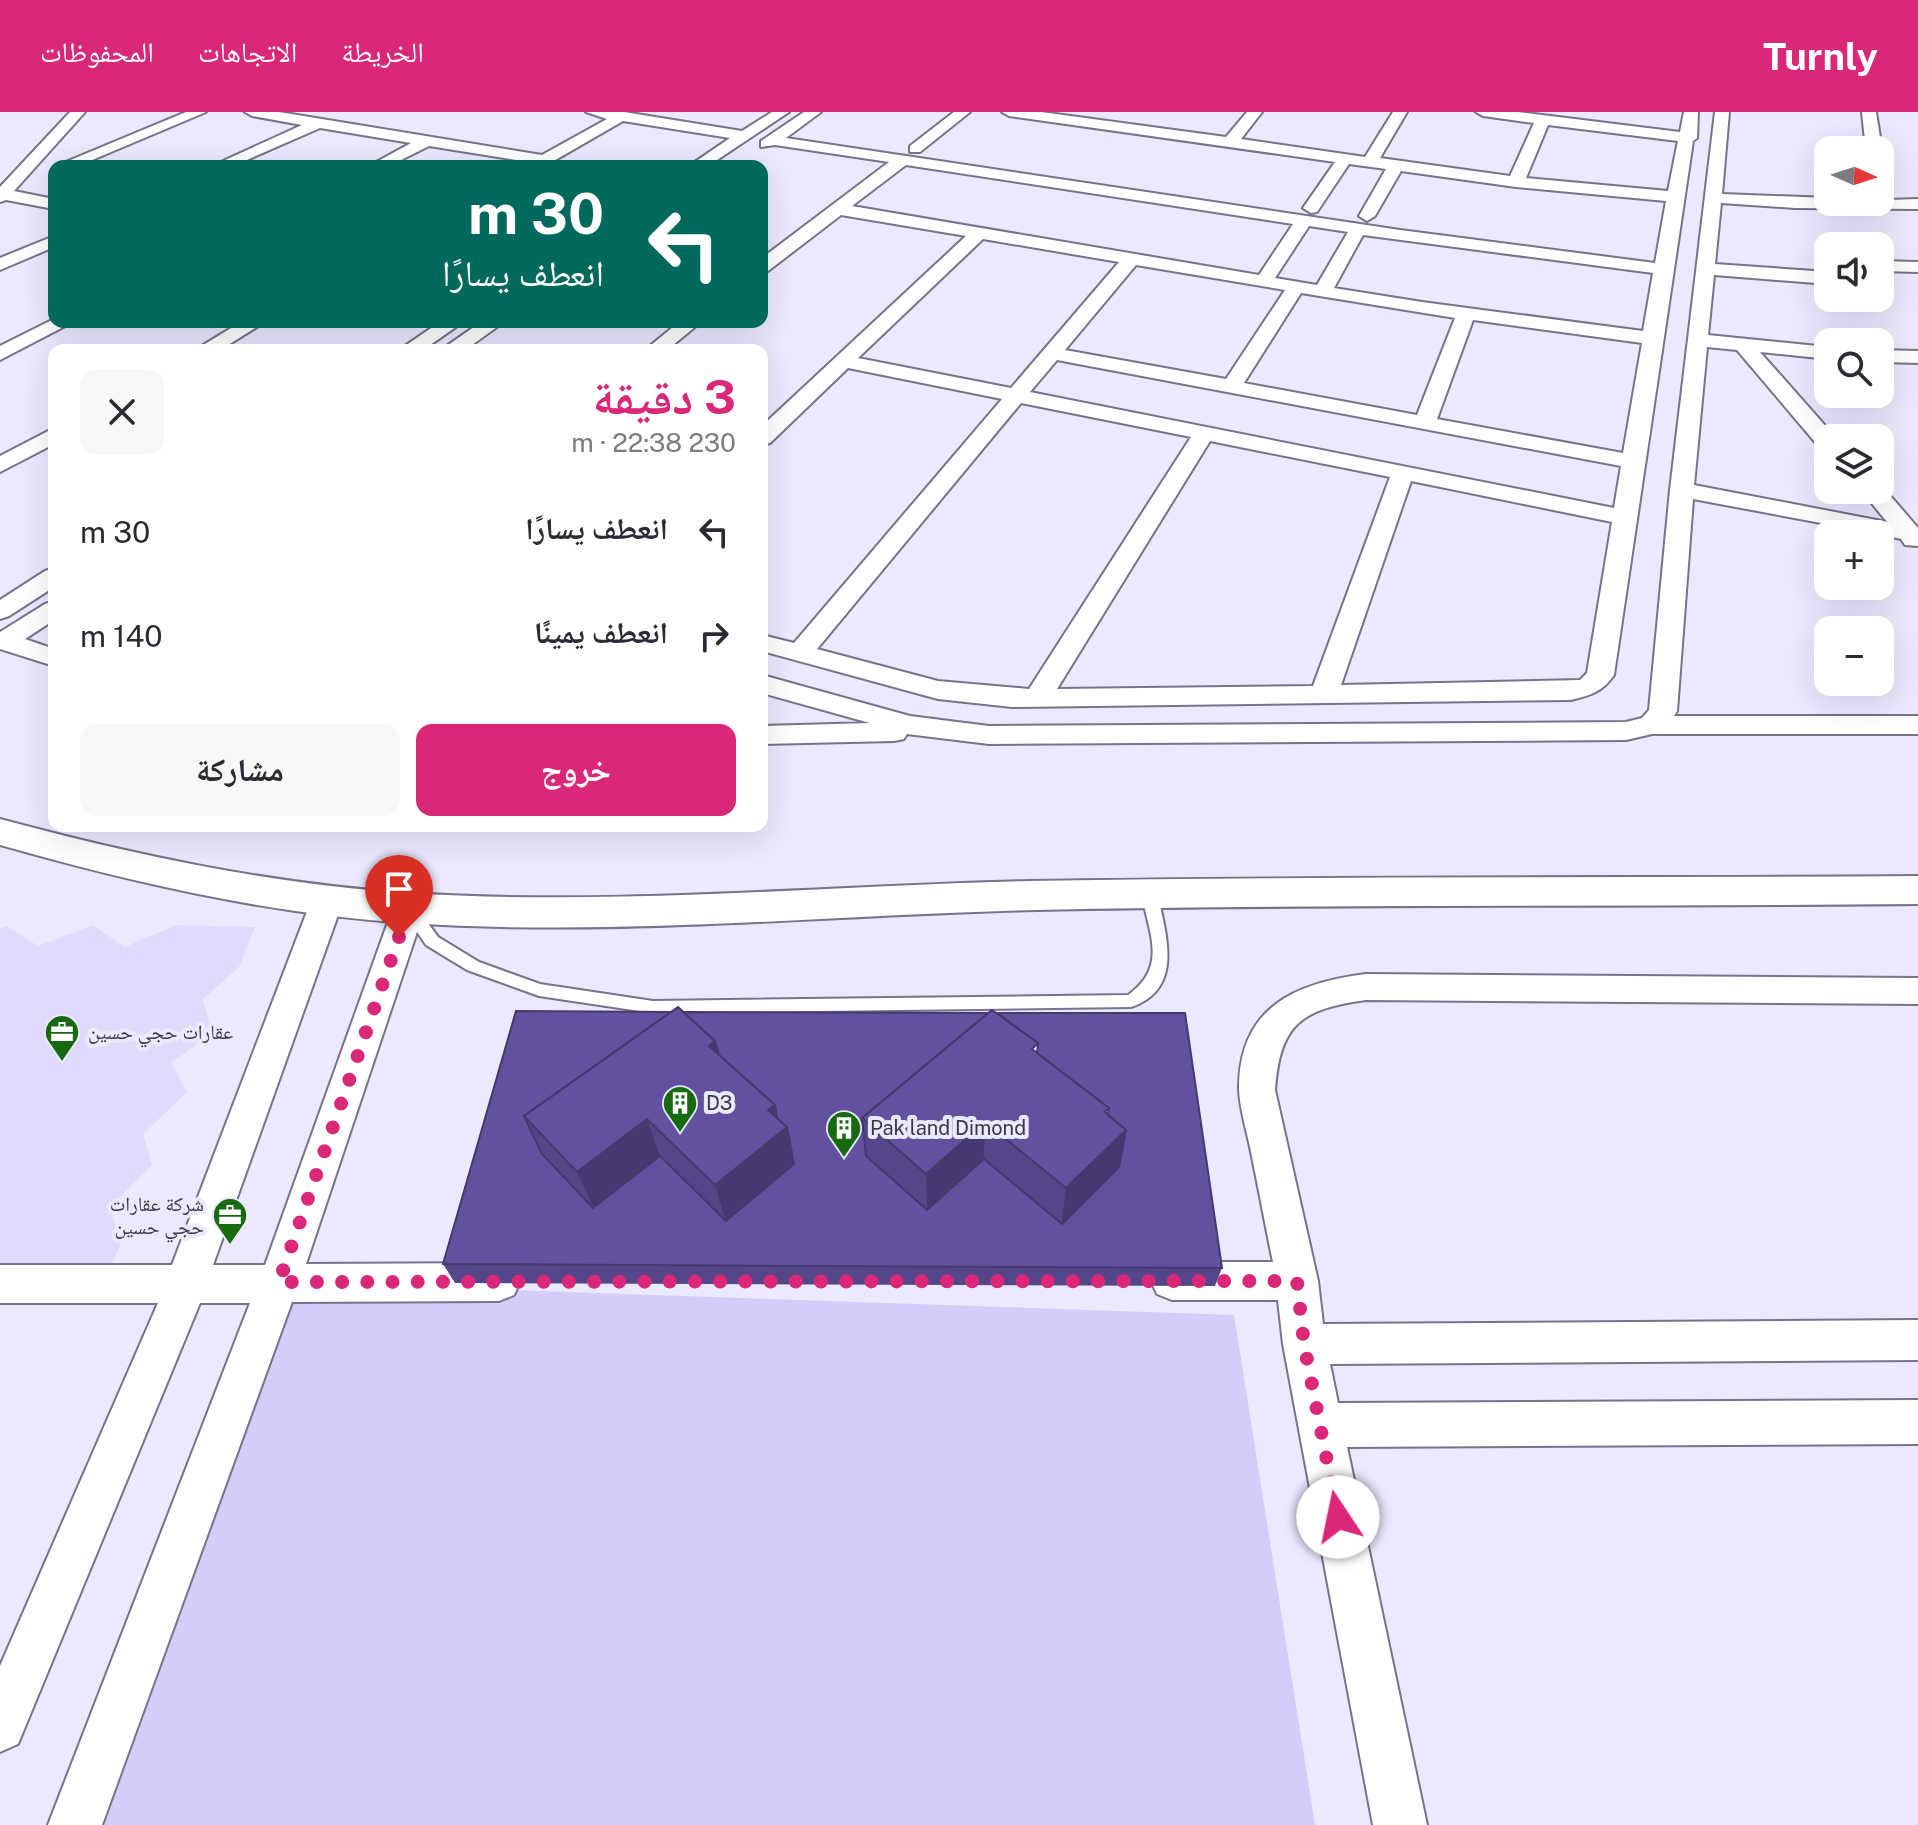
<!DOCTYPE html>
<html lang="ar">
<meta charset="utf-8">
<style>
body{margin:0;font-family:"Public Sans","Noto Naskh Arabic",sans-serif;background:#f7f7f7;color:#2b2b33;direction:rtl;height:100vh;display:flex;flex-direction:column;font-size:30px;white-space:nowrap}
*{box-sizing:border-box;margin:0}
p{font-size:26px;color:#7c7c81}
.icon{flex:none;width:44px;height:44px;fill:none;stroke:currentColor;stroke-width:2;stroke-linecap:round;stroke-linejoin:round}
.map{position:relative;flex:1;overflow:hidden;direction:ltr}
.sheet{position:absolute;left:48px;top:232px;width:720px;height:488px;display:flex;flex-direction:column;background:#fff;border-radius:16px;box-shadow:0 8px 32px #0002;direction:rtl}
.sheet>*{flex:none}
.banner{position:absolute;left:48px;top:48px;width:720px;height:168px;border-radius:16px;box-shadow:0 8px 32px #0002;direction:rtl;background:#00695c;color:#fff;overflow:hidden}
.needle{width:52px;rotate:93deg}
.fabs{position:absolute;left:1814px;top:24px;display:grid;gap:16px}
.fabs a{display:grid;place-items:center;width:80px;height:80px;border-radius:16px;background:#fff;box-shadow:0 8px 32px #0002;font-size:40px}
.pin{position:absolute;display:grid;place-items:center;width:68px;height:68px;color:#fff;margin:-82px -34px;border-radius:50% 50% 50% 0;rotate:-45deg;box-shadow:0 0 8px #0007}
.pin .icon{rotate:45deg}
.me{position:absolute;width:88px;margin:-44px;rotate:349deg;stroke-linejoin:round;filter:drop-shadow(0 0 6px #0008)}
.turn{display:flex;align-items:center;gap:28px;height:168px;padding:0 32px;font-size:36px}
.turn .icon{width:104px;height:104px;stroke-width:2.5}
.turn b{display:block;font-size:56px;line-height:68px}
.round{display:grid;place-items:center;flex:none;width:84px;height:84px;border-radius:16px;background:#f7f7f7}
.headline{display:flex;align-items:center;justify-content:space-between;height:136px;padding:0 32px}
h1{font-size:48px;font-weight:700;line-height:60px;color:#db2777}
.cta{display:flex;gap:16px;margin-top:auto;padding:16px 32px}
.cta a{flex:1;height:92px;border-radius:16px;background:#db2777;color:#fff;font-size:32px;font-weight:700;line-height:92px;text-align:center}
.cta a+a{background:#f7f7f7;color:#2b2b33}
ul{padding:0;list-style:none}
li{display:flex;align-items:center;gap:24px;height:104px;padding:0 32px}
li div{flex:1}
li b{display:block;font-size:30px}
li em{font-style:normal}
header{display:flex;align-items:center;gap:48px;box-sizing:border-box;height:112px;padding:0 40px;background:#db2777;color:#fff}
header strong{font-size:38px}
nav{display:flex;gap:44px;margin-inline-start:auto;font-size:28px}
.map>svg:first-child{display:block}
.built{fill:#e0dbfc}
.green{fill:#d4cdfa}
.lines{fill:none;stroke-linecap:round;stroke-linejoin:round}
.service-casing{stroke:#76738a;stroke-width:4}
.minor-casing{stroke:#76738a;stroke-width:4}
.tertiary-casing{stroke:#76738a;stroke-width:4}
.service{fill:#fff;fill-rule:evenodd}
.minor{fill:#fff;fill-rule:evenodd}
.tertiary{fill:#fff;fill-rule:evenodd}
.wall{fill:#544688}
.shaded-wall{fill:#45396f}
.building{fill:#62519e;stroke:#45396f;stroke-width:2}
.route{stroke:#db2777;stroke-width:14;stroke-dasharray:0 25.2}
.labels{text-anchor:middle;stroke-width:8;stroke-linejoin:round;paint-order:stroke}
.poi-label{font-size:20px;fill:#3a3943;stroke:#ebe9fe;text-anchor:start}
</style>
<header>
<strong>Turnly</strong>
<nav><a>الخريطة</a><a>الاتجاهات</a><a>المحفوظات</a></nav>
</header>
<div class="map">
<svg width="1918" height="1713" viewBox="0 0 1918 1713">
<rect width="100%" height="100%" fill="#ebe9fe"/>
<path class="built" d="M93,813L125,835L176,813L255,815L239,855L203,887L212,921L171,951L187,980L143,1022L152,1053L109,1096L122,1130L100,1175L0,1174V817L6,814L38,834Z"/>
<path class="green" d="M279,1170L1234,1203L1315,1713H79Z"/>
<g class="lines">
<g class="service-casing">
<path id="service" d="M1150,778L1158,784C1166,824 1184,877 1131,895L653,901L539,884L467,858L426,833L401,796L409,790L414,792L438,825L479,850L540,872L653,889L1128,883C1167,855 1150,824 1142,784Z"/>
</g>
<g class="minor-casing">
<path id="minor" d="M70,0H85L14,79L54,87V97L6,88L0,90V75Z
M186,0H206L78,54H56Z
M245,0H279L542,43L607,7L586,0H624L742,19L772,0H789L708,54H689L730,26L623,9L545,54H526L529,50L429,34L389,54H369L411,31L320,16L233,54H212L302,13L252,4Z
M804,0H821L786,26L1400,118L1655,151L1666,89L1516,75L1401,59L1375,104L1367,109L1359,104L1386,57L1349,52L1317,100L1311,101L1303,96L1335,50L1009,4L1002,0H1041L1226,25L1247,0H1262L1241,27L1365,45L1393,0H1407L1380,46L1510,64L1534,11L1483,4L1476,0H1518L1680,20L1684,0H1698L1697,26L1693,29L1614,563C1602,580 1591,583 1571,588L1012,595L938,587L762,539V523L794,531L1002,287L848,256L770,331L762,333V314L966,124L841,103L768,159L762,160V146L889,50L775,33L761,35V29ZM1548,13L1678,29L1668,79L1526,66ZM906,53L1293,112L1259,163L852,94ZM1309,114L1348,120L1317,173L1275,166ZM1363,123L1653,161L1643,219L1422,190L1334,176ZM983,127L1119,150L1011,276L858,246ZM1136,153L1285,178L1226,267L1065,238ZM1301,181L1455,206L1417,303L1244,271ZM1473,208L1642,231L1623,341L1437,307ZM1057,248L1621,354L1614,396L1030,280ZM1021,291L1191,325L1029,577L938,569L817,537ZM1210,329L1390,365L1313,574L1057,577ZM1411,369L1612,410L1587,561L1580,568L1341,573Z
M954,0H970L920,40H910V34Z
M1715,0H1729L1722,82L1828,86V90L1918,87V97L1795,96L1721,91L1715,152L1828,160V172L1714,163L1708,223L1828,235V247L1760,240L1836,326H1828V338L1820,336L1737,238L1707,235L1694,373L1887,410L1861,378H1880L1881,373L1918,416V434L1905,433L1901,427L1880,422L1693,387L1677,599L1674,604H1918V622H1652L1626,628L989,632L907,622L904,627L894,629L762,632V614L870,611L762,581V563L910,604L989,614L1626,610L1642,606L1649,598L1670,378Z
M1862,0H1876L1882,38L1880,41V38H1866Z
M54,124V135L0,158V146Z
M1880,149L1918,150V160L1880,159Z
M54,207V210H73L0,248V234Z
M241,210H265L220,238H195Z
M440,210H463L423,238H399Z
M481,210H504L465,238H441Z
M679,210H701L667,238H645Z
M1880,238L1918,239V251L1880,250Z
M54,316V332L0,360V344Z
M54,456V475L9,504L0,507V488L45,459Z
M54,489V508L25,527L54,537V554L0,537V520L45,492Z
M327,777L338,781L343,789L213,1153H265L393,796L397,788L409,784L421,788L425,796L306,1152L499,1151L514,1157L520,1170L514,1183L499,1189L292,1190L102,1713H48L250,1191H200L18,1632L0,1640V1554L158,1191H0V1153H172L311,789L316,781Z
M1366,862L1918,866V892L1366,888C1302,897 1280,911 1275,978L1318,1169L1323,1212L1918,1208V1248L1330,1252L1338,1291L1918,1288V1332L1347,1335L1427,1713H1373L1283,1232L1278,1188H1172L1157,1182L1151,1169L1157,1156L1172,1150H1273C1265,1112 1258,1073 1250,1035C1246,1016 1239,994 1239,975C1240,894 1296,871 1366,862Z"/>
</g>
<g class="tertiary-casing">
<path id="tertiary" d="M0,707C134,743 270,772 409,781C614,794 822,774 1028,769C1324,764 1621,766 1918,764V792C1624,795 1331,792 1037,798C828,803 617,825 408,811C269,802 134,771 0,733Z"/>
</g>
<use href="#service" class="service"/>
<use href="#minor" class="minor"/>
<use href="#tertiary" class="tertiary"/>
</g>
<path class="wall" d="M516,899L988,901L1222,1156L1215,1174L455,1171L443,1152Z"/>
<path class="shaded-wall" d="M715,929L728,982L709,934Z
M775,993L787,1015L798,1072L731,1128L715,1073L768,998Z
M647,1007L667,1064L602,1115L577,1060Z
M985,1010L983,1067L928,1118L926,1062Z
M1126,1018L1116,1075L1059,1131L1066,1076Z"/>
<path class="building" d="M678,895L715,929L709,934L775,993L768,998L787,1015L715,1073L647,1007L577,1060L524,1004Z
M992,898L1038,931L1032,937L1109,996L1105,1000L1126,1018L1066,1076L985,1010L926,1062L862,1006Z
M516,899L671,900L524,1004L542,1042L593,1096L660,1044L726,1109L794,1052L787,1015L777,1006L775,993L719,943L715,929L683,900L988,901L862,1006L866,1044L927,1098L984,1047L1062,1112L1119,1055L1126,1018L1108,1003L1109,996L1037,941L1038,931L997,901H1185L1222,1156L443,1152Z"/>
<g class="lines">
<path class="route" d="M399,825L279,1170L1297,1169L1304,1232L1338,1405"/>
</g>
<defs>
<g id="office-pin" transform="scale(1.8)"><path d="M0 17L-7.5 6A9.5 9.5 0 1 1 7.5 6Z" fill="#176a0f" stroke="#ebe9fe"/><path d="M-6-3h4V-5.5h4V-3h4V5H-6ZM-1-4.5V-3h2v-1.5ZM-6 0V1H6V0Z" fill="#fff"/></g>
<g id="building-pin" transform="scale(1.8)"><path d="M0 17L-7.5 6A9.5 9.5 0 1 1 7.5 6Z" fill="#176a0f" stroke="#ebe9fe"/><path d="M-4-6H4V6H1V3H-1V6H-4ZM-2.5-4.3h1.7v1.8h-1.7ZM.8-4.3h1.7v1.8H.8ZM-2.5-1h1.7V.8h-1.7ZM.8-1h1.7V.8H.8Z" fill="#fff"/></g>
</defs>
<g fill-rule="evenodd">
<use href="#office-pin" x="62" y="920"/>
<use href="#building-pin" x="680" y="991"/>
<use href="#building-pin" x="844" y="1016"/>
<use href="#office-pin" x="230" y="1103"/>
</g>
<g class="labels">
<g class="poi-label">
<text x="88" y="927">عقارات حجي حسين</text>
<text x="706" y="998">D3</text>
<text x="870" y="1023">Pak land Dimond</text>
<text x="204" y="1099" text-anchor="end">شرکة عقارات<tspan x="204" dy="23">حجي حسين</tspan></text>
</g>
</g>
</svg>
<div class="fabs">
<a><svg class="needle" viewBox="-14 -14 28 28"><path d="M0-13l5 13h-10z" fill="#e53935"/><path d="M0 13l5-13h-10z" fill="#7c7c81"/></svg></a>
<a><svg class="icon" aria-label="sound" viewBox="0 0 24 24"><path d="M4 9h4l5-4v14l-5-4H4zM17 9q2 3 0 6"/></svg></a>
<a><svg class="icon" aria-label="search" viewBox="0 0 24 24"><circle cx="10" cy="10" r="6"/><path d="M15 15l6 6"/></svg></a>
<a><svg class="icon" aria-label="layers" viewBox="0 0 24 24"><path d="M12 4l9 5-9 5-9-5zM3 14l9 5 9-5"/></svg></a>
<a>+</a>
<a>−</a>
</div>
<div class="pin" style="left:399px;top:825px;background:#d93025"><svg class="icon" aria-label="arrive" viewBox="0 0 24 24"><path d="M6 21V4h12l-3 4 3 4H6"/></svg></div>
<svg class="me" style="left:1338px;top:1405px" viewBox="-20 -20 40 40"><circle r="19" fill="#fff"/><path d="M0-13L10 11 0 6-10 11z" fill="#db2777"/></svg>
<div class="banner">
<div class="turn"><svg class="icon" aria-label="left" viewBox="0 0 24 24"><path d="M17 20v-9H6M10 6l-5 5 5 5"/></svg><div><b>30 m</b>انعطف يسارًا</div></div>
</div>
<section class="sheet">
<div class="headline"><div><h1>3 دقيقة</h1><p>230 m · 22:38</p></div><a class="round"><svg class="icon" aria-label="close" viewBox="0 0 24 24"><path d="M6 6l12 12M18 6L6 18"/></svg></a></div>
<ul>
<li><svg class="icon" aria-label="left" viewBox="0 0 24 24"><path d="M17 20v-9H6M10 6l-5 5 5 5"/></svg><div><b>انعطف يسارًا</b></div><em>30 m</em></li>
<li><svg class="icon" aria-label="right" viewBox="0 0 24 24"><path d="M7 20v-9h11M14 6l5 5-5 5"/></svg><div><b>انعطف يمينًا</b></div><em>140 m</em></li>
</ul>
<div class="cta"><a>خروج</a><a>مشاركة</a></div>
</section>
</div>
